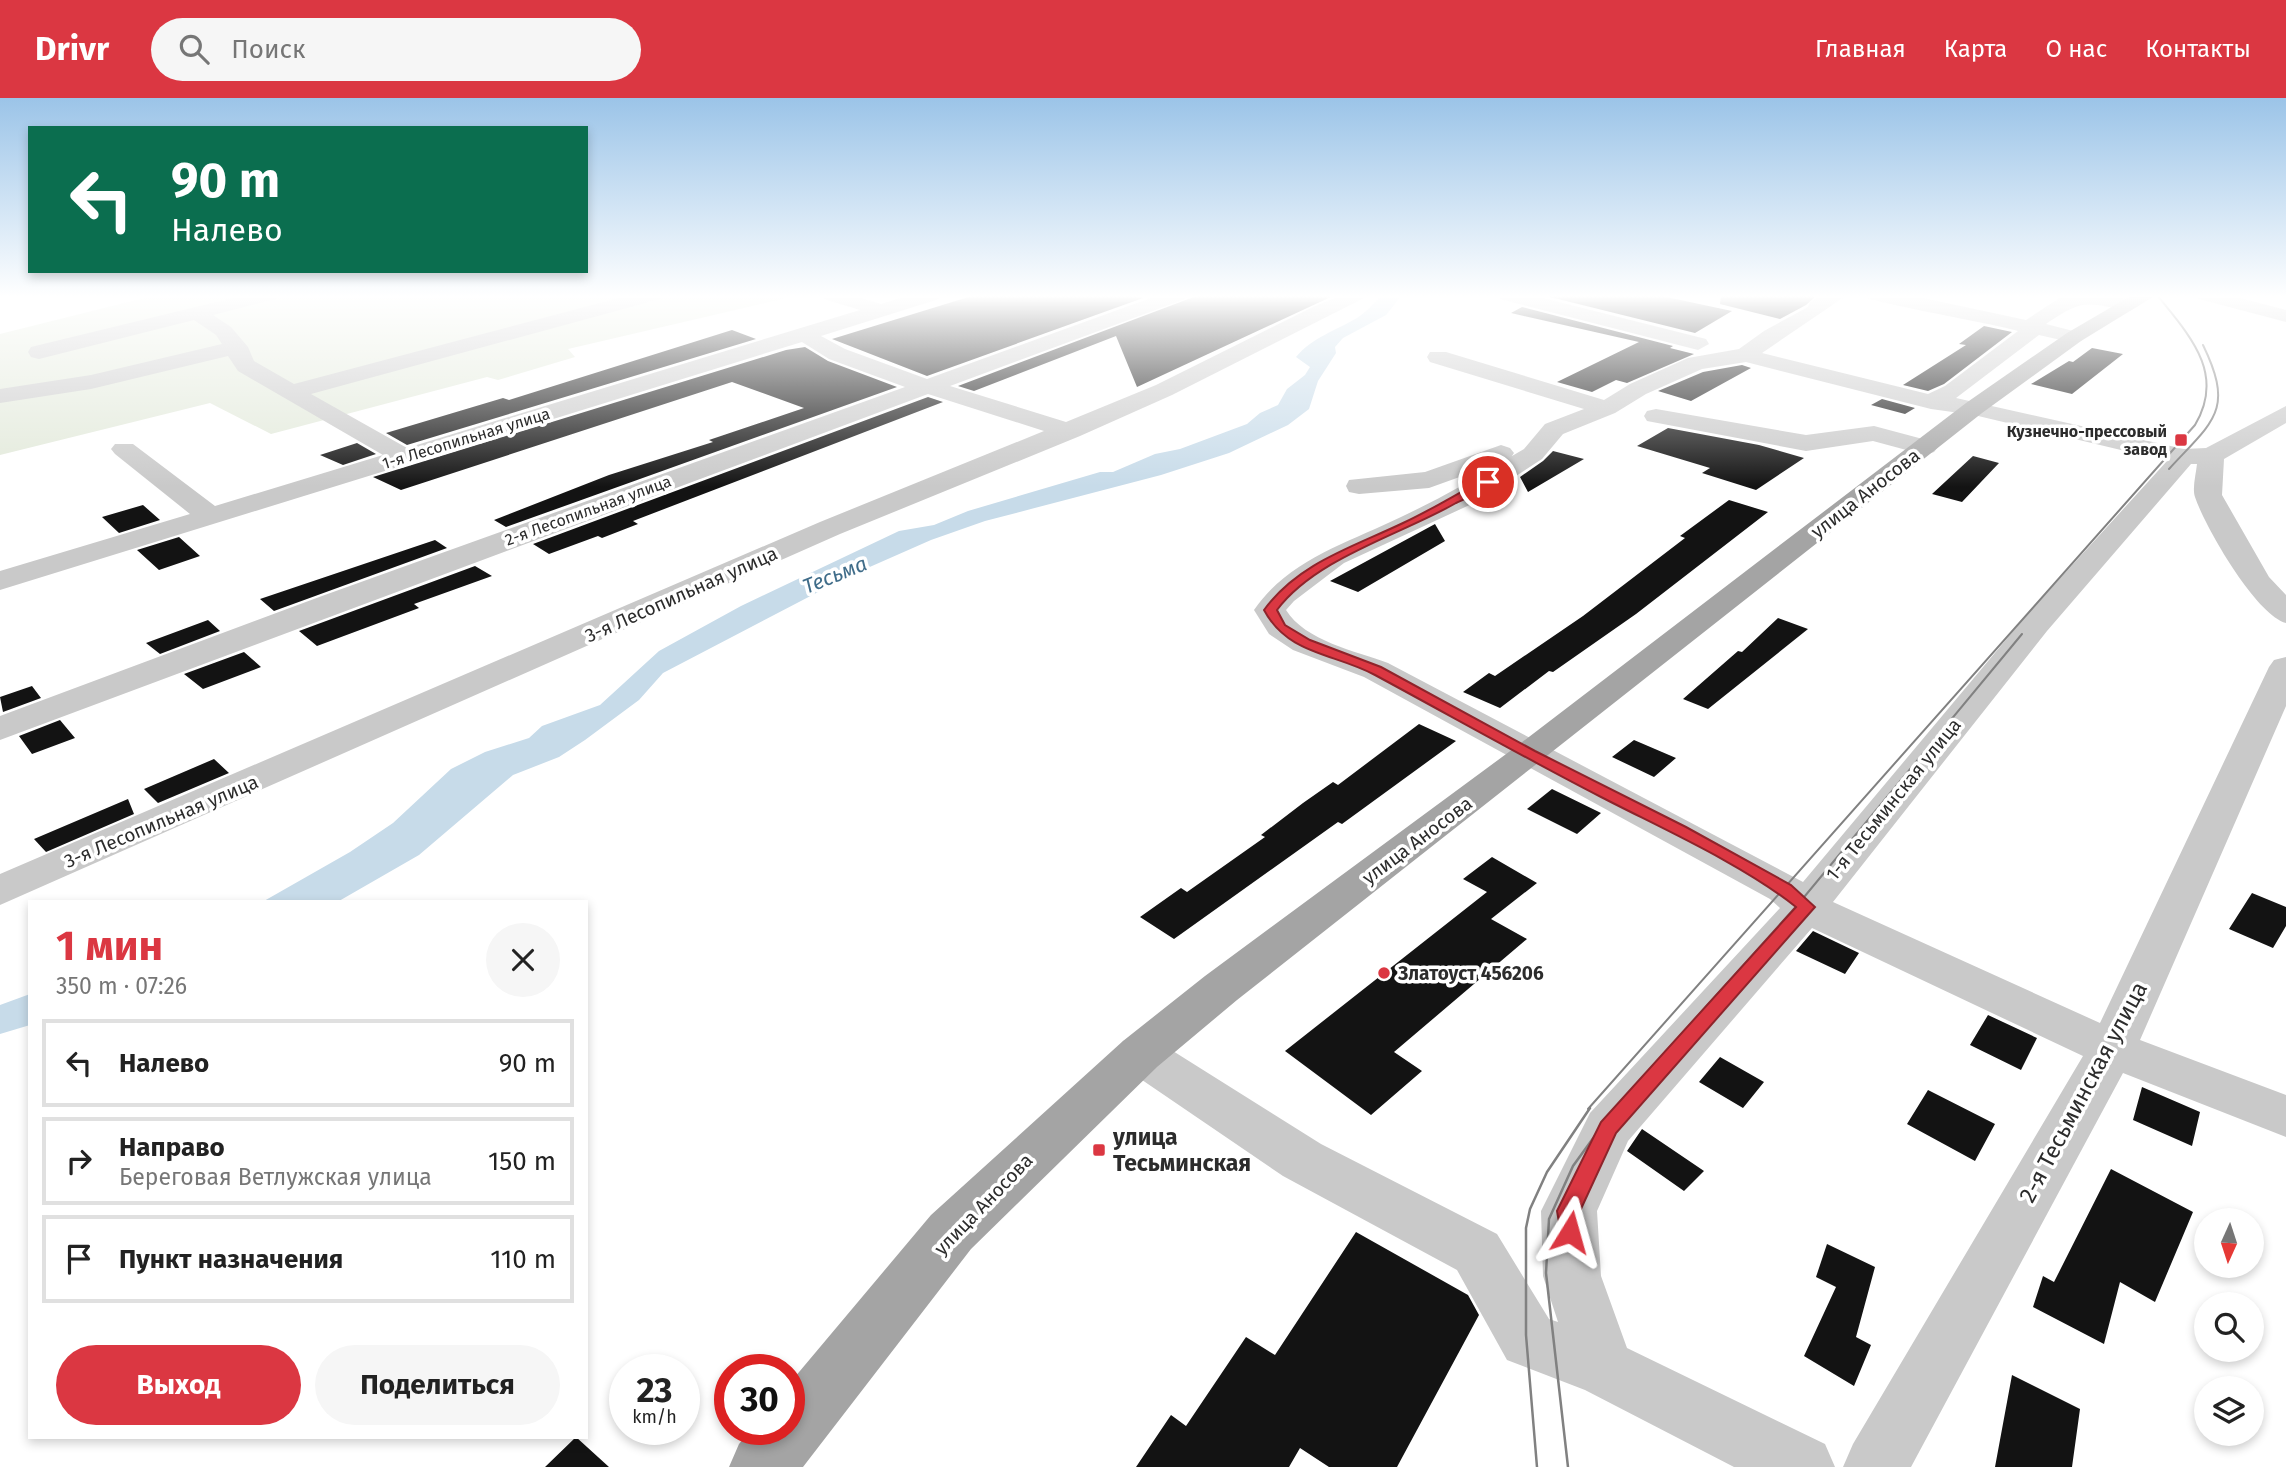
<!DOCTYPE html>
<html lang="ru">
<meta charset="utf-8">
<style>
body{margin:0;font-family:"Fira Sans",sans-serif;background:#f6f6f6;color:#222;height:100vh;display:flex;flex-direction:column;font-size:26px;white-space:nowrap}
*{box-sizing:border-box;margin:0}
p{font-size:23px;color:#767676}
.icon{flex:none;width:38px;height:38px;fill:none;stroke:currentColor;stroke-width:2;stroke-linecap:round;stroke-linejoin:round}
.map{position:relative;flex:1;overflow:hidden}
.details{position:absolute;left:28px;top:802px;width:560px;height:539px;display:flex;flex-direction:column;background:#fff;border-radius:0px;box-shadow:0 4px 10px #0003}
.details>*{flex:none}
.top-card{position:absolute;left:28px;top:28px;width:560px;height:147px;border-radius:0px;box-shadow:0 4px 10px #0003;background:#0b6e4f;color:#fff;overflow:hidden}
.needle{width:46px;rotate:183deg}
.tools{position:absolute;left:2194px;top:1110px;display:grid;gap:14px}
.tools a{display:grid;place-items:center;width:70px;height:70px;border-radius:50%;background:#fff;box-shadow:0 4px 10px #0003;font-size:35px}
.speed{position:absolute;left:609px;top:1256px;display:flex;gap:14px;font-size:35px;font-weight:700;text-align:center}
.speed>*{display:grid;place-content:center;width:91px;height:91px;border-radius:50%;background:#fff;box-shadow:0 4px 10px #0003;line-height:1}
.speed small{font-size:18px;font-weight:400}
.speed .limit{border:10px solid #d22;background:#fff;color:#111}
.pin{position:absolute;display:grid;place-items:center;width:60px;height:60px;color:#fff;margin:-30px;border:4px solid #fff;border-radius:50%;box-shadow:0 2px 7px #0007}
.me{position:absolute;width:77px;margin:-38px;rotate:8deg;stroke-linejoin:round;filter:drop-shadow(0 0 5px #0008)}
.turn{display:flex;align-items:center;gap:24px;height:147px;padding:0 28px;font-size:32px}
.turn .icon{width:91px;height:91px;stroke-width:2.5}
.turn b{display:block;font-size:49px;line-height:60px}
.round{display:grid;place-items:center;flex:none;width:74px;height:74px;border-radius:37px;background:#f6f6f6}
.summary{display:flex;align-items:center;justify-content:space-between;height:119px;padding:0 28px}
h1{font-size:42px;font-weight:700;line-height:52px;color:#db3742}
.button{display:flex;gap:14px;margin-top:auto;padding:14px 28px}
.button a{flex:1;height:80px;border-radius:42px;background:#db3742;color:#fff;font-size:28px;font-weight:700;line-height:80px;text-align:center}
.button a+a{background:#f6f6f6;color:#222}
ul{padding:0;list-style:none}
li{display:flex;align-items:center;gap:21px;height:88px;margin:0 14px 10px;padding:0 14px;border:4px solid #e0e0e0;border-radius:0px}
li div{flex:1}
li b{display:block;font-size:26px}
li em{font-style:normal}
header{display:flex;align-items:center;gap:42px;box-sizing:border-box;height:98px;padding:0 35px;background:#db3742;color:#fff}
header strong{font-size:33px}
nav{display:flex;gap:38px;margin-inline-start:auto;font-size:24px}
.search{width:490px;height:63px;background:#f6f6f6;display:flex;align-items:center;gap:18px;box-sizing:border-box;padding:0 24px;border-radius:38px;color:#767676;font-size:26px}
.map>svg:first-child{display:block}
.green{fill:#e2e9da}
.water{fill:#c7dbe9}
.building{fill:#131313}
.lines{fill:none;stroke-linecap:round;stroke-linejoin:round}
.minor{fill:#c9c9c9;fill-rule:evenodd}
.major{fill:#a4a4a4;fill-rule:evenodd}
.tram-far1{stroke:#818181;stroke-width:2}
.tram{stroke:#818181;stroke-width:2.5}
.route{fill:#db3742;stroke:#8e242b;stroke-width:2}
.poi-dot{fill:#db3742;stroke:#fff;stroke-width:2.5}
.labels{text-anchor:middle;stroke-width:7;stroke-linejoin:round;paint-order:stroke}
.far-poi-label{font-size:16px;font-weight:bold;fill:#2c2c2c;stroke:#fff;text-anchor:end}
.far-street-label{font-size:16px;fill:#2c2c2c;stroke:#fff}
.street-label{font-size:19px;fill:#2c2c2c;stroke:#fff}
.poi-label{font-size:19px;font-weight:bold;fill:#2c2c2c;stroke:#fff;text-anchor:start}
.water-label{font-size:21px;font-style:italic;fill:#3f6c89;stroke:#fff}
.near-street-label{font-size:23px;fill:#2c2c2c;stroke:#fff}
.near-poi-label{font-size:23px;font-weight:bold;fill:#2c2c2c;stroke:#fff;text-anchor:start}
</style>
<header>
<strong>Drivr</strong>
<div class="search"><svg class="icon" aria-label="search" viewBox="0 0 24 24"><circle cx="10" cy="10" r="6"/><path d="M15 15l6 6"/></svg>Поиск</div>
<nav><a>Главная</a><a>Карта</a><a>О нас</a><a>Контакты</a></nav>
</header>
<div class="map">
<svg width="2286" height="1369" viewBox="0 0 2286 1369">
<rect width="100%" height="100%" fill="#fff"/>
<path class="green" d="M156,197H793L795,198L568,251L575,259L498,282L487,279L271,336L210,305L0,357V236Z"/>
<path class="water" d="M1383,197H1402L1386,217L1343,240L1335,249L1336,255L1318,283L1309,311L1288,327L1229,355L1161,377L985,423L931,442L847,479L663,575L639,602L585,642L559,659L513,677L419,757L339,803H264L350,754L393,725L451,671L485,654L529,640L542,628L600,607L659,553L741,508L899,433L934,427L968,413L1100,374H1113L1155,356L1180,351L1247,326L1260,315L1278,307L1287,291L1305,277L1310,269L1296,259C1313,239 1335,233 1357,220C1367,214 1374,204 1383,197Z
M30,896V927L0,936V907Z"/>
<path class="building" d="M975,197H1131L1143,200L927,278L832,241Z
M1199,197H1335L1137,289L1116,238L974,293L958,288Z
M1657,197L1732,213L1695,235L1546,198Z
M1721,197H1817L1806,207L1780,221L1720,206Z
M1522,209L1673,248L1670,250L1694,256L1627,285L1616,282L1592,294L1557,284L1639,244L1511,215Z
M1984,228L2012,234L1944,286L1928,293L1903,287L1966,247L1959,246Z
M732,232L756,241L407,347L386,335L503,300L509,302Z
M805,249L828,263L897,289L506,429L494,422L609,377L713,344L709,342L804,310L732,284L401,392L373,379L786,252Z
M2092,250L2123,256L2072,296L2031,286L2069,263L2073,264Z
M1742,267L1751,270L1691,303L1658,293L1703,274Z
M928,299L943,304L633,423L638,426L602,440L598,438L549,456L533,446Z
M1882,301L1915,310L1905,316L1871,307Z
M1668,330L1759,347L1804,360L1756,392L1702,375L1710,370L1637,348Z
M357,345L376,356L343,367L320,357Z
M1553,353L1584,361L1528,394L1520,379L1543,363Z
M1973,358L1999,365L1962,404L1932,396Z
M1729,402L1768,414L1636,516L1553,574L1549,573L1500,610L1463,594L1489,575L1495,578L1583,518L1685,440L1680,438Z
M143,407L160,422L119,435L102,419Z
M1435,426L1445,443L1358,494L1330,483Z
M179,439L200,458L159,472L137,452Z
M435,442L447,450L274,513L260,501Z
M475,468L492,478L414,506L419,510L317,548L299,533Z
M1778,520L1808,531L1708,611L1683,601L1738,553L1742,554Z
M208,522L220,533L160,556L146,545Z
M244,554L261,569L203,591L184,576Z
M32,588L41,600L3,614L0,599Z
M60,622L75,640L32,656L19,638Z
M1419,626L1456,643L1342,726L1338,724L1174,841L1140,819L1181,790L1187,794L1265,739L1261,737L1303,705L1333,684L1338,687Z
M1634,642L1676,660L1654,679L1612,659Z
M214,661L229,675L158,705L144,691Z
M1552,691L1601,715L1577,736L1527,711Z
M128,701L134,716L46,754L34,741Z
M1492,759L1537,785L1491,821L1527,841L1394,954L1422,973L1371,1017L1285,953L1487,794L1463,781Z
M2252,795L2286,809V828L2273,850L2229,831Z
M1813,833L1859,855L1845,876L1796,853Z
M1988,917L2037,940L2021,972L1970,947Z
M1720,959L1764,984L1743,1010L1699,984Z
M2142,989L2200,1014L2192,1048L2133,1022Z
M1928,992L1995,1026L1975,1063L1907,1026Z
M1642,1031L1704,1073L1684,1093L1627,1053Z
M2111,1071L2193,1114L2155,1204L2120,1184L2104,1246L2033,1209L2043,1178L2054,1184Z
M1356,1134L1468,1197L1479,1217L1397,1369H1329L1300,1350L1289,1369H1136L1171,1317L1186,1328L1246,1239L1275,1257Z
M1827,1146L1875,1169L1856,1239L1871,1247L1854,1288L1804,1258L1836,1189L1816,1179Z
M2012,1277L2080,1311L2072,1369H1995Z
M576,1339L609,1369H545Z"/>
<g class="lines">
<path class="minor" d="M245,197H279L276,201L213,217L231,229L248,249L254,263L294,286L630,197H663L660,201L311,296L407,350L860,212L824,201L821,197H852L881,206L911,197H942L939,201L821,238L845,251L927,281L1159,197H1188L1185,201L950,288L1066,324L1156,287L1313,209L1342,197H1370L1172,297L1080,338L840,436L0,807V776L820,424L1044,333L928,296L0,642V618L322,498L905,289L829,261L802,244L0,492V473L190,416L115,356L111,351L115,346H133L215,408L383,357L238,273L228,258L91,291L0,305V291L91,277L222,246L216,237L194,222L39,261L31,259L28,254L31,249Z
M1497,197H1531L1706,241L1709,246L1698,252L1500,201Z
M1822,197H1847L1762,255L1928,296L1945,288L2018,233C1997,226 1866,204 1860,197H1909L2026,222L2064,197H2107L2137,203L2140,207L2130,213C2086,205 2084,200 2046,226L2081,235L2085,239L2081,243L2074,245L2039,237L1956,300L2184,351L2206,350L2286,308V325L2224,361L2222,397L2269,479L2286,497V525C2256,517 2205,429 2195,399C2192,390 2196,376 2197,366H2191L2047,533L1833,804L2100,925L2269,569L2274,562L2286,559V608L2140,942L2286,997V1039L2123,975L1911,1369H1843L1853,1346L2083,958L1812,830L1628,1043L1597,1113L1601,1178L1627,1250L1825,1346L1835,1369H1734L1585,1292L1507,1262L1457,1172L1283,1078L1123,969L1115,956L1123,943L1140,937L1157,943L1321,1046L1497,1136L1549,1221L1558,1224L1543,1178L1541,1113L1590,1015L1780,810L1770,801L1364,579L1293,552L1269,536L1254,512C1289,461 1348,445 1401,419C1437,402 1471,383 1504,363L1429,390L1359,396L1349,394L1346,388L1349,382L1425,374L1501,347L1510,350L1514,355L1512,358L1524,351L1545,326L1584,311L1430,264L1427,259L1430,254H1446L1604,302L1630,286L1688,260L1739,251L1764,233L1808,209L1810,204ZM1746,264L1931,311L1974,317L2167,363L2025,519L1803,784L1388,565C1356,553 1305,543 1286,512L1294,503L1344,465L1476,404L1542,361L1563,336L1615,315L1646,296L1702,271Z
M2196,197H2229L2286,212V224L2199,201Z
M1656,311L1806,337L1874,328L1934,344L1938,349L1934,354L1925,357L1873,343L1806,353L1647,323L1644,318L1647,313Z"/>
<path class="major" d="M2132,197H2156L2081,243L1982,315L1237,902L1157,969L971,1151L803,1369H729L739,1346L751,1332H789V1286L931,1117L1123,943L1205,878L1517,648L1966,305L2067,235Z"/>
<path class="tram-far1" d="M2169,371C2213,323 2235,313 2203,247
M1588,1011L2195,327C2226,275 2189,237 2157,197
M1614,1011L1800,804L2022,536"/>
<path class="tram" d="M1537,1369L1526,1237V1130L1530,1111L1547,1074L1590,1010
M1568,1369L1546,1175L1549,1121L1573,1068L1615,1010"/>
</g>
<linearGradient id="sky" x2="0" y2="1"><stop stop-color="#9bc4e8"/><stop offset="0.51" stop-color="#fff"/><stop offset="1" stop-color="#fff" stop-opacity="0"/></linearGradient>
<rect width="2286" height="389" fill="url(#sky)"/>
<path class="route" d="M1484,381L1494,384C1484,393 1469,399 1456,405C1400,437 1316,460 1277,512L1285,527L1310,542L1381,569L1535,653L1686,729L1791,787L1815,809L1616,1035L1580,1113L1581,1134L1578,1142L1570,1144L1562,1142L1557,1113L1601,1024L1796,809C1742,766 1663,731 1601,699C1525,660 1451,618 1375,577C1334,555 1288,557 1264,512C1298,465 1353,449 1403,425C1431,412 1457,396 1484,381Z"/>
<g class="poi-dot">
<rect x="2174" y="335" width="14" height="14" rx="3.5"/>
<circle cx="1384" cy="875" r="7"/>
<rect x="1092" y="1045" width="14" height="14" rx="3.5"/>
</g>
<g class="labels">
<g class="far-poi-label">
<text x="2167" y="339">Кузнечно-прессовый<tspan x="2167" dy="18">завод</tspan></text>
</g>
<g class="far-street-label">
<text transform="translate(466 340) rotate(-17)" y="6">1-я Лесопильная улица</text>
<text transform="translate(588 412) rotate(-20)" y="6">2-я Лесопильная улица</text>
</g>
<g class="street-label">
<text transform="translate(1865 395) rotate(-38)" y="7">улица Аносова</text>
<text transform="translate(681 496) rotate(-24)" y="7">3-я Лесопильная улица</text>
<text transform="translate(1893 701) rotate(-51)" y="7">1-я Тесьминская улица</text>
<text transform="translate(161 723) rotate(-23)" y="7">3-я Лесопильная улица</text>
<text transform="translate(1417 742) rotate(-37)" y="7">улица Аносова</text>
<text transform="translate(983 1106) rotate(-46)" y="7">улица Аносова</text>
</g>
<g class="poi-label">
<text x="1398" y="882">Златоуст 456206</text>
</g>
<g class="water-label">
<text transform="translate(835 477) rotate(-22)" y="7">Тесьма</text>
</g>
<g class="near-street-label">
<text transform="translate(2083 994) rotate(-62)" y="8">2-я Тесьминская улица</text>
</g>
<g class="near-poi-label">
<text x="1113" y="1047">улица<tspan x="1113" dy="26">Тесьминская</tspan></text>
</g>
</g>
</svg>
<div class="tools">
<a><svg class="needle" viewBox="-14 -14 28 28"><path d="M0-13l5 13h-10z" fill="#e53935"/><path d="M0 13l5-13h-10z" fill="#767676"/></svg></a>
<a><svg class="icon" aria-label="search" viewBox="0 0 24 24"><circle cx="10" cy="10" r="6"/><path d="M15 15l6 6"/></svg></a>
<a><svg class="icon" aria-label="layers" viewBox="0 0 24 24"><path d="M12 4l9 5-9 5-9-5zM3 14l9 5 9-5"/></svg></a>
</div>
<div class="speed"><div>23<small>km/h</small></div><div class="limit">30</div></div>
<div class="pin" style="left:1488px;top:384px;background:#d93025"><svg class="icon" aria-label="arrive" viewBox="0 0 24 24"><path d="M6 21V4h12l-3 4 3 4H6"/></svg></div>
<svg class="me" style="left:1570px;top:1134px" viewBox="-20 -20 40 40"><path d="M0-17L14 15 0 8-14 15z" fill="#db3742" stroke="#fff" stroke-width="4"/></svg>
<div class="top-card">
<div class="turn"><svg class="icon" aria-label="left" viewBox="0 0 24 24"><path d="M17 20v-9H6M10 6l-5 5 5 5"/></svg><div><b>90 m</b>Налево</div></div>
</div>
<section class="details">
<div class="summary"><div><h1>1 мин</h1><p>350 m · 07:26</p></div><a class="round"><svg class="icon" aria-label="close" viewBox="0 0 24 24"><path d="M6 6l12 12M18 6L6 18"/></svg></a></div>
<ul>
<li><svg class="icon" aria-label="left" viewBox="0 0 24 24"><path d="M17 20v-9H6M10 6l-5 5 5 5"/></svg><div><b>Налево</b></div><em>90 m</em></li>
<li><svg class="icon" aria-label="right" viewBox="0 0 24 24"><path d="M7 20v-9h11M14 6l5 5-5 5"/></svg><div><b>Направо</b><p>Береговая Ветлужская улица</p></div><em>150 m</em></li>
<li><svg class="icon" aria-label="arrive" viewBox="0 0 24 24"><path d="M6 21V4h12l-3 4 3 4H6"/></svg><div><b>Пункт назначения</b></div><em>110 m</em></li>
</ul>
<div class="button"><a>Выход</a><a>Поделиться</a></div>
</section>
</div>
